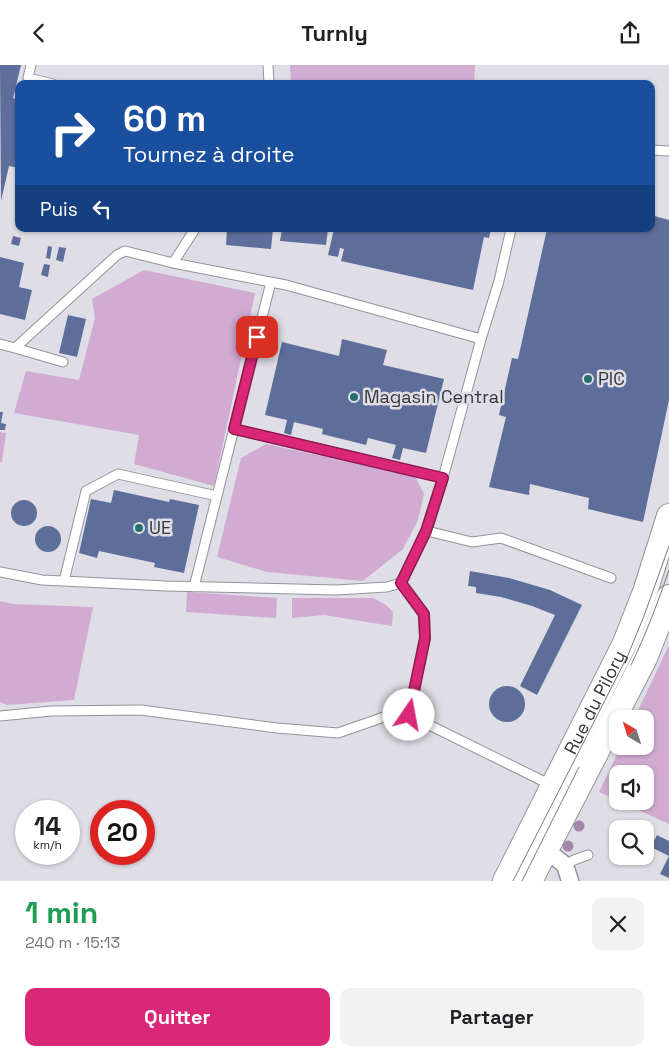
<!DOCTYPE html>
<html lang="fr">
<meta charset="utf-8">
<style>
body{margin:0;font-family:"Space Grotesk",sans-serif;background:#f2f2f2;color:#202124;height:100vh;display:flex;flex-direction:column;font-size:19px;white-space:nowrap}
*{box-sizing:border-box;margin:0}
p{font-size:16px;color:#757577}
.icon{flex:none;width:28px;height:28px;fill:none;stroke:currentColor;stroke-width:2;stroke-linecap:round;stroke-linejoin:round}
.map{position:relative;height:816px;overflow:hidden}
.panel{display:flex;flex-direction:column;background:#fff;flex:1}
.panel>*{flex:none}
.top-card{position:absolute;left:15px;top:15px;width:640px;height:152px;border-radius:10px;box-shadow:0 1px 4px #0004;background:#1a4fa0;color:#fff;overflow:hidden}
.needle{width:32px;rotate:321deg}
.fabs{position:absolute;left:609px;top:645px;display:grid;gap:10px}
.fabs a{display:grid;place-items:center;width:45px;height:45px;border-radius:10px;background:#fff;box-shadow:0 1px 4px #0004;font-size:25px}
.speed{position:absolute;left:15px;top:735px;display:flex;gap:10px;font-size:25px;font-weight:700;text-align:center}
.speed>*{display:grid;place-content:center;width:65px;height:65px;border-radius:50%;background:#fff;box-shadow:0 1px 4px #0004;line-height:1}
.speed small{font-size:12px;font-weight:400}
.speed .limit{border:8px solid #d22;background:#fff;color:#111}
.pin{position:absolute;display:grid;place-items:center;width:42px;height:42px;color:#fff;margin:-21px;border-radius:10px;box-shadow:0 2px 8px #0006}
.me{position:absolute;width:55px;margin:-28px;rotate:12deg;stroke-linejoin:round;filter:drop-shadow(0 0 4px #0008)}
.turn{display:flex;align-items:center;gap:18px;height:105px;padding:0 25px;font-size:22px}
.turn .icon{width:65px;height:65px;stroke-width:2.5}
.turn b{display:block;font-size:35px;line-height:42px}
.then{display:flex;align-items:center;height:48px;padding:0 25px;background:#0003;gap:10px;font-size:19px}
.round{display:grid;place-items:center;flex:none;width:52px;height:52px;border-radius:10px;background:#f2f2f2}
.summary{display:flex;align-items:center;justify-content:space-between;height:85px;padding:0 25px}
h1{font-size:30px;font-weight:700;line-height:38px;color:#1e9e55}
.primary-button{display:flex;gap:10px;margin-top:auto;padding:10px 25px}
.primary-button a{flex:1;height:58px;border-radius:10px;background:#db2777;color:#fff;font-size:20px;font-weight:700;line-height:58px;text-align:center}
.primary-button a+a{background:#f2f2f2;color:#202124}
header{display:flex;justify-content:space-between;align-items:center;height:65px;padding:0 25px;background:#fff;font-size:22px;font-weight:700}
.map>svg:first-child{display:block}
.green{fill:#d1abd2}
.building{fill:#5e6e9b}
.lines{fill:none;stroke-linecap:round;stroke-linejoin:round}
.service-casing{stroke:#93939a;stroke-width:11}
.minor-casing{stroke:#93939a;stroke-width:19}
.secondary-casing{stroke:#93939a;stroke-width:26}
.service{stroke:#fff;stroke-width:9}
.minor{stroke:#fff;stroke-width:16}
.secondary{stroke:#fff;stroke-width:24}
.tram{stroke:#79787d;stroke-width:1}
.tree{fill:#a286a7}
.route-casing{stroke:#8e194d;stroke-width:12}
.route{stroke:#db2777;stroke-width:9}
.poi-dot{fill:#25706e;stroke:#dfdee6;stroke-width:2}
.labels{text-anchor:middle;stroke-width:5;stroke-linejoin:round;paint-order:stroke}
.poi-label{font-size:18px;fill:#363638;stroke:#dfdee6;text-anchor:start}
.street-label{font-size:18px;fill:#363638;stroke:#dfdee6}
</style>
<header><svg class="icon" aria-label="back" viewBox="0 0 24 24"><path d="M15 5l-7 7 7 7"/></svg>Turnly<svg class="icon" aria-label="share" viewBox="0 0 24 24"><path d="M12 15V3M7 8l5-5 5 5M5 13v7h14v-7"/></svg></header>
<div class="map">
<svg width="669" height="816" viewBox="0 0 669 816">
<rect width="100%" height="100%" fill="#dfdee6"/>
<path class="green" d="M290,0H475L474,19H291Z
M144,205L255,228L214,421L134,399L139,370L14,348L26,306L79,315L95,253L92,234Z
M0,367L6,368L2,397H0Z
M266,379L415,411L424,429L418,455L403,484L363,516L267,507L217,492L241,393Z
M187,527L277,533L276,553L186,547Z
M292,533H373L386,540L393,547L392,561L324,550L292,553Z
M0,536L13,539L93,542L74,635L7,640L0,637Z
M669,580V759L619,736H645V709H618L617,735L599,727L621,681H645V654H634Z"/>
<path class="building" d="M0,0H21L13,33L19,35V103L9,101L1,136Z
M651,150L669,155V335L643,457L588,444L589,433L530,419L529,430L489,422L506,352L499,350L512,293L518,294L547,164H651Z
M227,164H273L271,184L226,180Z
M282,164H328L326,180L280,176Z
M334,164H491L489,173L484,172L473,225L341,196L344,184L340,183L338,192L328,190Z
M13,171L21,173L19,181L11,179Z
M48,181L52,182L50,194L46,193Z
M59,182L66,183L63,197L56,195Z
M0,192L24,198L19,222L32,225L25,255L0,249Z
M44,199L50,200L48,212L41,210Z
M68,250L86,254L77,292L59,288Z
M342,274L387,285L383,300L444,314L426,388L403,383L400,395L392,393L396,380L368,373L366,380L322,369L323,364L294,357L291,370L284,368L287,355L265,350L282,277L339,291Z
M0,347H3L1,358L6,359L5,365H0Z
M114,425L169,437L170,434L199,440L184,508L154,502L155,498L99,486L97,493L79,488L91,434L111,438Z
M11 448a13 13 0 1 1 26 0a13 13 0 1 1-26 0Z
M35 474a13 13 0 1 1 26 0a13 13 0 1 1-26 0Z
M470,506L509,513L550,525L582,540L537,630L520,621L555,550L532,541L501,532L476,528V522L468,521Z
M489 639a18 18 0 1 1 36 0a18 18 0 1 1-36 0Z
M657,770L669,776V813L660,809L669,791L651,782Z"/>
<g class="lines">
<g class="service-casing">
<path id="service" d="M31,0L28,13L53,19
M268,0L269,19
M651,85L669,86
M173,198L195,164
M0,279L15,283L117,190L125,186L173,198L286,220L481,274
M15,283L63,297
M234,364L443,413
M427,466L472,477L501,473L611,513
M0,507L42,515L166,521L336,525L387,522L401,518L423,549L425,573L409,650
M64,516L86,426L118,409L217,431
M401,518L427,466L443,413L481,274L499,216L511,164
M194,522L271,217
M0,651L51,646L141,645L277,663L338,668L384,652L409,650L551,720
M565,800L574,795L588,790"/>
</g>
<g class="minor-casing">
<path id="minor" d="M547,786L565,800L570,816"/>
</g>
<g class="secondary-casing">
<g id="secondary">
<path id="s1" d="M505,816L625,578L645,527L669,451"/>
<path d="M530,816L645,593L669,532"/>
</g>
</g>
<use href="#service" class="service"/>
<use href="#minor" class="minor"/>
<use href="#secondary" class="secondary"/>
<path class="tram" d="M631,600C646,569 658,537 669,505
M513,816L628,590L644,551L669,481
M522,816L579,702"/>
</g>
<g class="tree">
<circle cx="579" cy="761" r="5.5"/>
<circle cx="568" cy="781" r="5.5"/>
</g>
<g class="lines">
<g class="route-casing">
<path id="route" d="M257,272L234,364L443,413L426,466L401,518L424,549L425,573L409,650"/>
</g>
<use href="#route" class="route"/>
</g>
<g class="poi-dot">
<circle cx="588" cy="314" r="5"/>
<circle cx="354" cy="332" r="5"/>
<circle cx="139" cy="463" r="5"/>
</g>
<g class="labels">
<g class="poi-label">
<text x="598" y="320">PIC</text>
<text x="364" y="338">Magasin Central</text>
<text x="149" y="469">UE</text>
</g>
<g class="street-label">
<text dy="6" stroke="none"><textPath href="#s1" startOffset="200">Rue du Pilory</textPath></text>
</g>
</g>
</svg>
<div class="fabs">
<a><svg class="needle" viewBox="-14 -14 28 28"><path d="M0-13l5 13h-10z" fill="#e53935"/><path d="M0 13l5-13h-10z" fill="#757577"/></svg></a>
<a><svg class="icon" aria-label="sound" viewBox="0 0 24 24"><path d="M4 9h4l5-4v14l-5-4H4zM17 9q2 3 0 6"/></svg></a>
<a><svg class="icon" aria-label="search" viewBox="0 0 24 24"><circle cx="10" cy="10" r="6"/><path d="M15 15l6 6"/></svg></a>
</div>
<div class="speed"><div>14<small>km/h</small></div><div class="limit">20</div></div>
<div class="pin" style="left:257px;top:272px;background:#d93025"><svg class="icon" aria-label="arrive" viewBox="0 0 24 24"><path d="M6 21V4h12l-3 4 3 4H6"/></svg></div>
<svg class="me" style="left:409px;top:650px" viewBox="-20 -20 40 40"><circle r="19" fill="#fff"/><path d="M0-13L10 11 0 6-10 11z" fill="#db2777"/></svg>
<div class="top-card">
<div class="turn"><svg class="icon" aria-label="right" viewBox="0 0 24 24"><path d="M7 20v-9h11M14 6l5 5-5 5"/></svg><div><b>60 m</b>Tournez à droite</div></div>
<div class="then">Puis<svg class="icon" aria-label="left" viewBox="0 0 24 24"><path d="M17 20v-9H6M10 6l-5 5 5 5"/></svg></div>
</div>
</div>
<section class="panel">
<div class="summary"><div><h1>1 min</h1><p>240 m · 15:13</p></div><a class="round"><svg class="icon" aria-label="close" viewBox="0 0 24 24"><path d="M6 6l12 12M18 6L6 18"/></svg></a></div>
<div class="primary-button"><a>Quitter</a><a>Partager</a></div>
</section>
